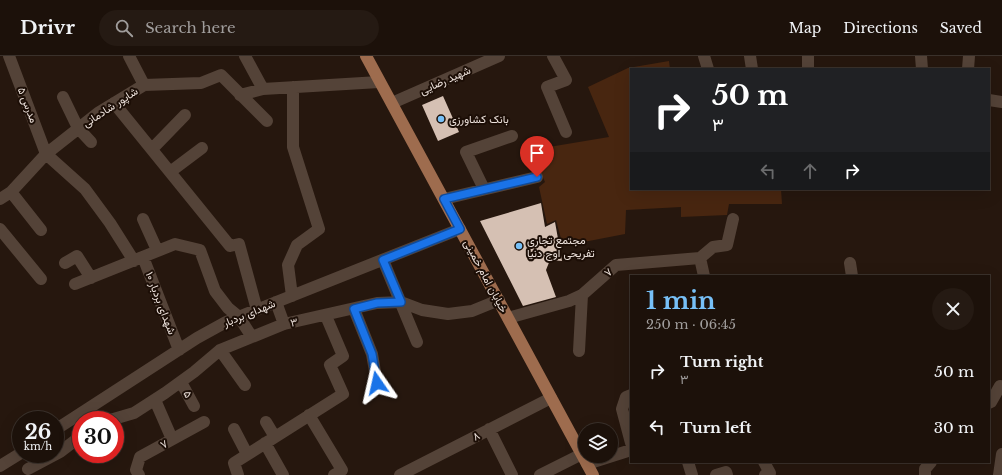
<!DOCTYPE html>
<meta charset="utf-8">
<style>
body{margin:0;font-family:"Libre Baskerville",Vazirmatn,serif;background:#251a13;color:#f1f3f6;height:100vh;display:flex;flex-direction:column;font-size:15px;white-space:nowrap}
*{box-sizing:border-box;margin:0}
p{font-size:13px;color:#a09d9c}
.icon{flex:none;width:22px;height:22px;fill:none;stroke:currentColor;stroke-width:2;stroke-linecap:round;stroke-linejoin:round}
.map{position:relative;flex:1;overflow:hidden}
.drawer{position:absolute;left:630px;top:219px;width:360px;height:188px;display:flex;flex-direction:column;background:#1c110a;border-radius:0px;box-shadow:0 4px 16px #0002,0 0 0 1px #3a312b}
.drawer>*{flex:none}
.guide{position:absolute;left:630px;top:12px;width:360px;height:122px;border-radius:0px;box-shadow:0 4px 16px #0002,0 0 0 1px #3a312b;background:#202124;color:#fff;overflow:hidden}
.controls{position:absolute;left:578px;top:367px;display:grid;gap:8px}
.controls a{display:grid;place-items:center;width:40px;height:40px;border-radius:50%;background:#1c110a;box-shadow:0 4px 16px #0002,0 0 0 1px #3a312b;font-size:20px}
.speed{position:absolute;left:12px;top:355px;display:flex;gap:8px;font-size:20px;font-weight:700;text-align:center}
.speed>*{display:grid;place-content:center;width:52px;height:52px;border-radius:50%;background:#1c110a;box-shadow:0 4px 16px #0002,0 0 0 1px #3a312b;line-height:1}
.speed small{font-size:10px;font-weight:400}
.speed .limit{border:6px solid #d22;background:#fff;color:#111}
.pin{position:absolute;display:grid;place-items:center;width:34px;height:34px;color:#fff;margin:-41px -17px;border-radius:50% 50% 50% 0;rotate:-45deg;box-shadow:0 0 4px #0007}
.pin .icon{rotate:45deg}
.me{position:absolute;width:44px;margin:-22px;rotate:349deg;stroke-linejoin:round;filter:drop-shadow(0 0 3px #0008)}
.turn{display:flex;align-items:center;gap:14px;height:84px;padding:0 16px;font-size:18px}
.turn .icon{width:52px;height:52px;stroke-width:2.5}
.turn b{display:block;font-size:28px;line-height:34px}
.lanes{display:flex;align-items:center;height:38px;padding:0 16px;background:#0003;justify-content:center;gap:20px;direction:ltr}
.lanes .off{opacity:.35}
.round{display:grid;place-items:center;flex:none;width:42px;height:42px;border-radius:21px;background:#251a13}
.headline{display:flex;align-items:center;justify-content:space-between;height:68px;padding:0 16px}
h1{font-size:24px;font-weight:700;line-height:30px;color:#77c0f7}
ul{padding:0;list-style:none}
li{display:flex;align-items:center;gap:12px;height:56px;padding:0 16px}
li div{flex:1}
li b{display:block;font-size:15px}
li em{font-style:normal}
header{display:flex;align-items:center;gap:24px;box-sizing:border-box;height:56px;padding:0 20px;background:#1c110a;border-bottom:1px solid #3a312b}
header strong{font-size:19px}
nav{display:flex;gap:22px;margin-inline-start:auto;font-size:14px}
.search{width:280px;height:36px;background:#251a13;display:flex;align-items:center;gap:10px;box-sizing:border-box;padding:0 14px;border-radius:22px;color:#a09d9c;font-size:15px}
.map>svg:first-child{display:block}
.green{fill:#482610}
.building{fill:#d5c0b3}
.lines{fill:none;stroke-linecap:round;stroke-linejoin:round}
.minor{stroke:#544338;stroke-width:12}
.major{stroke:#9e6c4e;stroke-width:12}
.route-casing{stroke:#114b97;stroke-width:10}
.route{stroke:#1a73e8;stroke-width:7}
.poi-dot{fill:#77c0f7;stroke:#1c0e06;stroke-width:1.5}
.labels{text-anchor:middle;stroke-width:4;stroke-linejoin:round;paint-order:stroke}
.street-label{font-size:11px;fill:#ece1db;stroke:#1c0e06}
.poi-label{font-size:11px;fill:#ece1db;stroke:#1c0e06;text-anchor:start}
</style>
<header>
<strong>Drivr</strong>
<div class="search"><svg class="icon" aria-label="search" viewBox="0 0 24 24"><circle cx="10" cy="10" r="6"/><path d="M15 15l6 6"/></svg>Search here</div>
<nav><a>Map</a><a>Directions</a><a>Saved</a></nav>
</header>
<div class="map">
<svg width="1002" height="419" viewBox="0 0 1002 419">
<rect width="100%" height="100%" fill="#26170e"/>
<path class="green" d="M669,5L670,13H631V133H781L782,148H729L727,159L681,161V151L626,154L625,178L563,190L556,164L547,168L539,131L545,126L531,94L609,81L588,31L628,12Z"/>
<path class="building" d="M443,40L459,76L438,85L422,49Z
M541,147L545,171L555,166L562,205L550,204L546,214L556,241L523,250L480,165Z"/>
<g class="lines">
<path class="minor" d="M9,0L46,98L85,133L110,167L134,205
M129,0L144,29
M245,0L263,33
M553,0L566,24L547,31L566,76
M704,0L708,13
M750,0L752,13
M808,0V13
M921,0L922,13
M968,13L969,0
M240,39L263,33L379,26
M63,41L78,72L91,86
M989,44L1002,46
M114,47L230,190L239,188L257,254
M392,47L499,0
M152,93L185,59
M170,116L202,92
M484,133L466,96L512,80
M11,136L41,174
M0,143L11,136L46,98L98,57L144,29L201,27L221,19L267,65
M444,143L537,121
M143,163L157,194
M0,173L41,223
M143,201L179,294
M700,202L713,191L727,189L733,163
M383,204L417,286
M65,207L77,200L91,222
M850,207L852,220
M75,228L175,188L200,194L215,235L228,252L239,261L252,281
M292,240L288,209L297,189L319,173L293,91V31
M276,246L284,268
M354,253L372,298L377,327
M508,262L569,245L582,239L616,209L700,202L704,220
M220,294L245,329
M579,295L582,239
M181,326L194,350
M631,339L626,341L622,353L631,387
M155,344L172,383
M989,347L991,346L1000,330
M309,359L342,414L334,419
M110,364L134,357L165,337L194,316L220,294L284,268L377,247L401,246L422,254L448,258L472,255L499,244
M266,366L275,381
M234,373L247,398
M489,373L512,419
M55,374L197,282L226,266L460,173
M265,387L283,419
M688,406L692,419
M764,406L770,417L765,419
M587,408L631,394
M0,410L21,397
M28,413L60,396L81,380
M139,419L136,414L140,401L204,366
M238,419L234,407L343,338L330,309L343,300L326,260
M400,419L551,342
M540,419L582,398
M716,419L726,416L727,419
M925,419V413L931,406
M999,419L1002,398"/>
<path class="major" d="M366,0L593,419"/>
</g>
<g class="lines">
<g class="route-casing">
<path id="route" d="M377,327L372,298L354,253L377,247L401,246L383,204L460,173L444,143L537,121"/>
</g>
<use href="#route" class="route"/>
</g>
<g class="poi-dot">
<circle cx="441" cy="63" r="4"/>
<circle cx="519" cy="190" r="4"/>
</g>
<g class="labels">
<g class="street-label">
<text transform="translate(445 24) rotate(-24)" y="4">شهید رضایی</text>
<text transform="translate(28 49) rotate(69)" y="4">مدرس ۵</text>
<text transform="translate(110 51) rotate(-33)" y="4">شاپور شادمانی</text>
<text transform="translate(608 216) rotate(-41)" y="4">۷</text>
<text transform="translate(486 220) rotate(62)" y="4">خیابان امام خمینی</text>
<text transform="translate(161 247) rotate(69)" y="4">شهدای بردبار ۱۰</text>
<text transform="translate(249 257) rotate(-22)" y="4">شهدای بردبار</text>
<text transform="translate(294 266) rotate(-12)" y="4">۳</text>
<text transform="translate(188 338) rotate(63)" y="4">۵</text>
<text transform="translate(476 380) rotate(-27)" y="4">۸</text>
<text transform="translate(164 388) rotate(-29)" y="4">۷</text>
</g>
<g class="poi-label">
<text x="449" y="67">بانک کشاورزی</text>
<text x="527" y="188">مجتمع تجاری<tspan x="527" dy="13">تفریحی اوج دنیا</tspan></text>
</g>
</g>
</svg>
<div class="controls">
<a><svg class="icon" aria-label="layers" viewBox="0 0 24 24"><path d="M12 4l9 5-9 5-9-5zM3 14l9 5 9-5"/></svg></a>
</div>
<div class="speed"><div>26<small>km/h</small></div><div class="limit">30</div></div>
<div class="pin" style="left:537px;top:121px;background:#d93025"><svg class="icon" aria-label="arrive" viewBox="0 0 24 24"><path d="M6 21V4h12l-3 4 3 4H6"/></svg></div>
<svg class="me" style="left:377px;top:327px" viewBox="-20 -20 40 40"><path d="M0-17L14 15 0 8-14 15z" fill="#1a73e8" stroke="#fff" stroke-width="4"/></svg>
<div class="guide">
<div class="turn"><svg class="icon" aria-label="right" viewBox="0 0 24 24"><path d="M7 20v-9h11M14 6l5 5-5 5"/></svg><div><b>50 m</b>۳</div></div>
<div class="lanes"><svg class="icon off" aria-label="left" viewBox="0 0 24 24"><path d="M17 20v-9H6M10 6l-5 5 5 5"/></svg><svg class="icon off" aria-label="ahead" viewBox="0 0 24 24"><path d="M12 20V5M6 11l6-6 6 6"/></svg><svg class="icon" aria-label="right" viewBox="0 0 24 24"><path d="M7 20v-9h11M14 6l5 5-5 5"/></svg></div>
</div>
<section class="drawer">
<div class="headline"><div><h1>1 min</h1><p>250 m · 06:45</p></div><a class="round"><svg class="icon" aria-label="close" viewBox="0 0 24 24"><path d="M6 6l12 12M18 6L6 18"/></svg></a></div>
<ul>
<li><svg class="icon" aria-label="right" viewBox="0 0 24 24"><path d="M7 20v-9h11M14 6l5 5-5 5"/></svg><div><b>Turn right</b><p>۳</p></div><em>50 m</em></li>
<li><svg class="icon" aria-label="left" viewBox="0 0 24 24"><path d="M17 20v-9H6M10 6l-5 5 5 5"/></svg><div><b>Turn left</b></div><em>30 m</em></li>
</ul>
</section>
</div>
